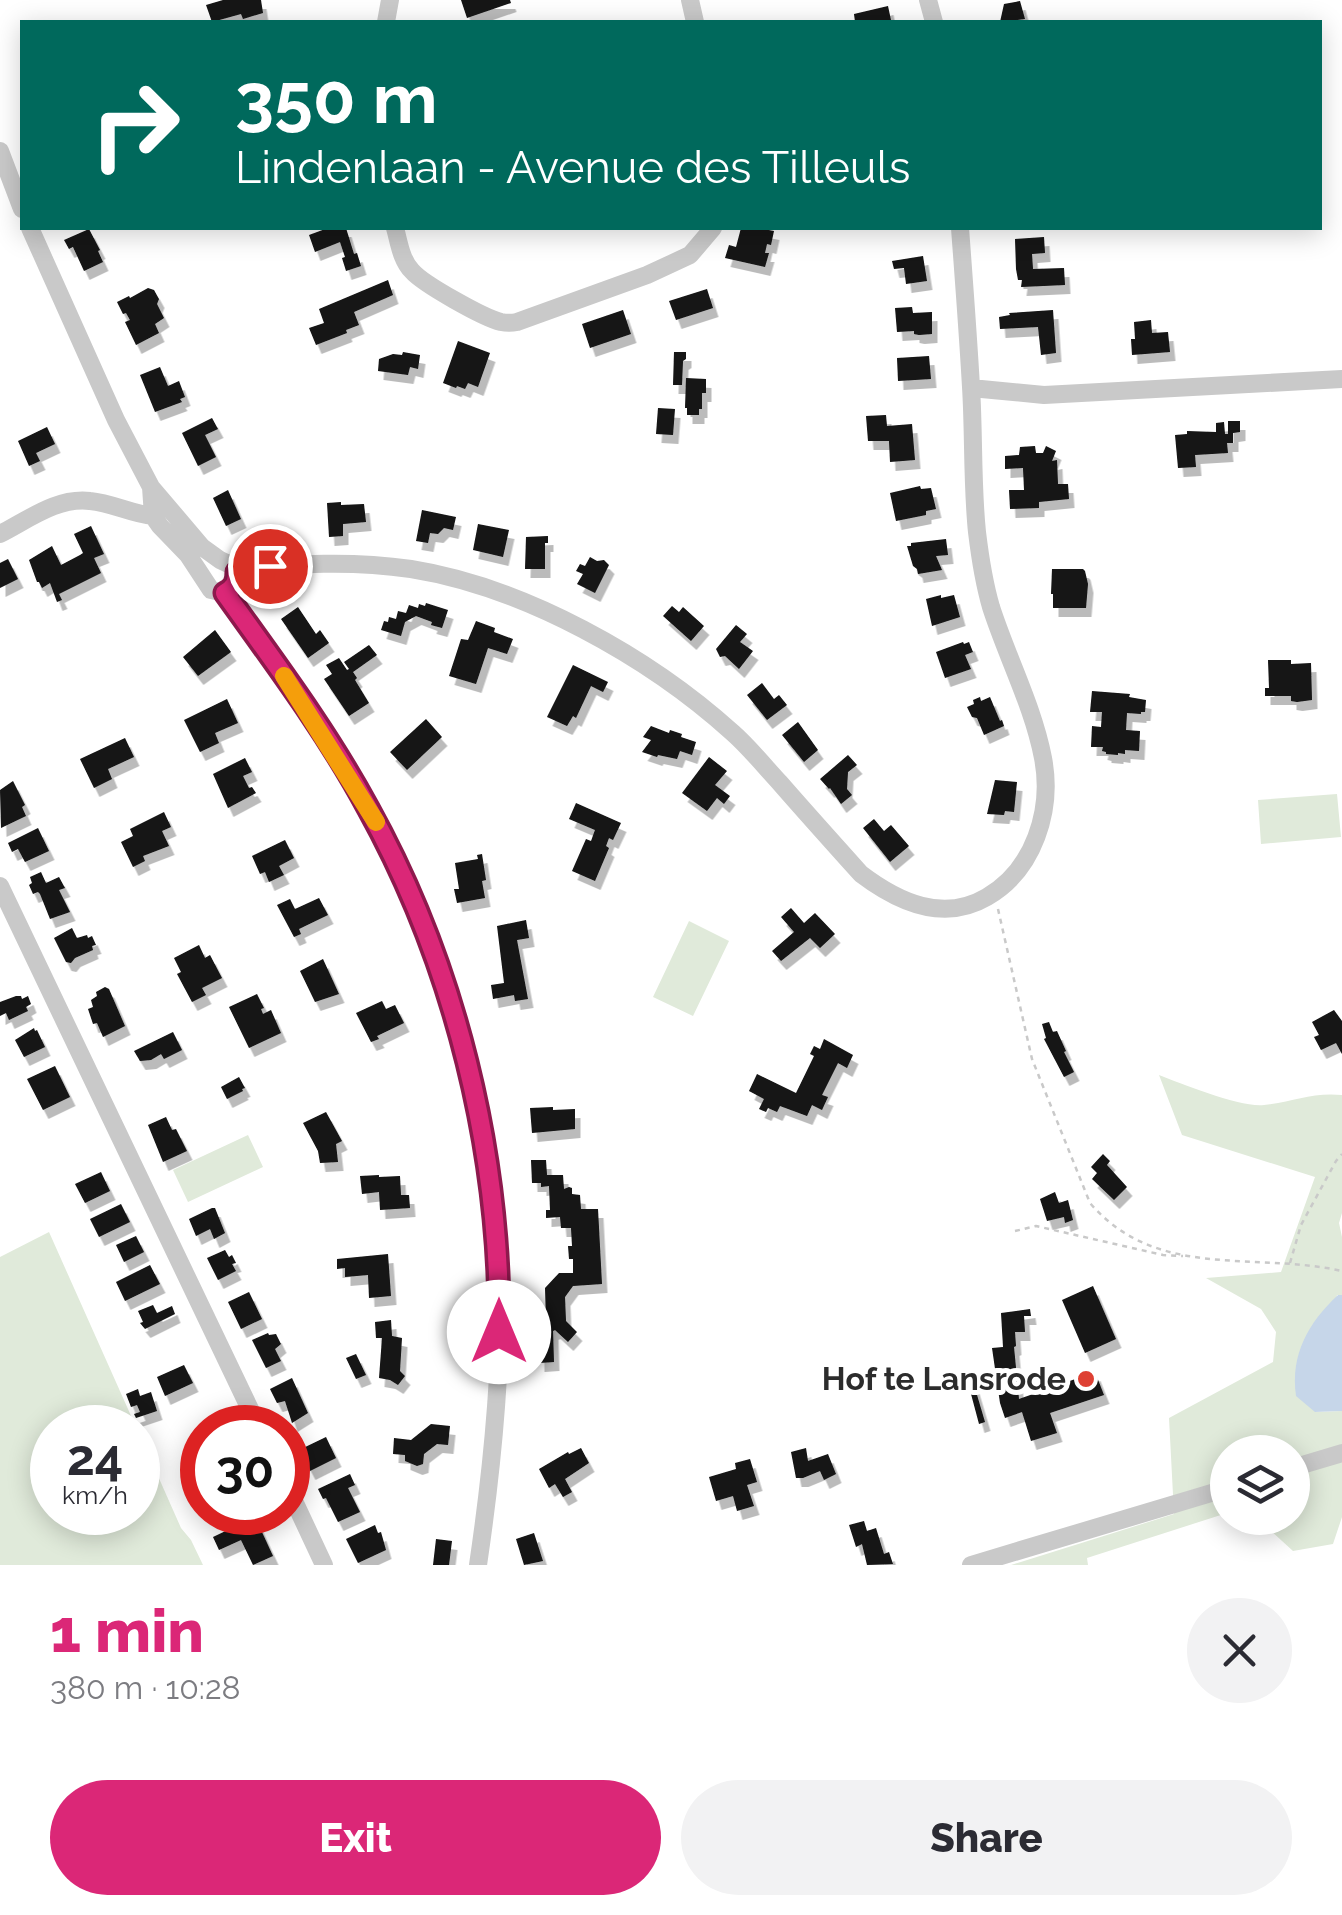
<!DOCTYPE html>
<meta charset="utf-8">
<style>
body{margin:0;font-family:Raleway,sans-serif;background:#f2f2f3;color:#2b2b33;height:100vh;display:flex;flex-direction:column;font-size:38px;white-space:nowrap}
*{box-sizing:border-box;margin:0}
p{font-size:32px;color:#7c7c81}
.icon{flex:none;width:55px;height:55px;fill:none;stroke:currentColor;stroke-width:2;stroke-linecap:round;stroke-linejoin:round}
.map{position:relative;height:1565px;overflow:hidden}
.details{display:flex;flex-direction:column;background:#fff;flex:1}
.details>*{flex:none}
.banner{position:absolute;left:20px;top:20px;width:1302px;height:210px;border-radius:0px;box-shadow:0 5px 25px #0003;background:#00695c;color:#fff;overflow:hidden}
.fabs{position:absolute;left:1210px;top:1435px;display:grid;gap:20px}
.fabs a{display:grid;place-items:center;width:100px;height:100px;border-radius:50%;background:#fff;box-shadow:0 5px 25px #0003;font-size:50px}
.speed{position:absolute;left:30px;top:1405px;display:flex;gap:20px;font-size:50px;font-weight:700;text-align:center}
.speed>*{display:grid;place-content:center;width:130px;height:130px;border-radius:50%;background:#fff;box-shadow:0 5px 25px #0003;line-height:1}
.speed small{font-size:25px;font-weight:400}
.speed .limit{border:15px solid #d22;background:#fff;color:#111}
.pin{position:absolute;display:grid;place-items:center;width:85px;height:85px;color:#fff;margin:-42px;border:5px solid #fff;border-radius:50%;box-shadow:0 2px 10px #0007}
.me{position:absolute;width:110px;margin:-55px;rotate:0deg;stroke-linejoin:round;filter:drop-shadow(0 0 8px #0008)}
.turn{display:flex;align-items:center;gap:35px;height:210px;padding:0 50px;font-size:45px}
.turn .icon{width:130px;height:130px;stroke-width:2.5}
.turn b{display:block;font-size:70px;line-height:85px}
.round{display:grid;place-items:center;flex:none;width:105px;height:105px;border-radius:52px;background:#f2f2f3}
.overview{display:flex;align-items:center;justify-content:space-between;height:170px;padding:0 50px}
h1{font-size:60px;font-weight:800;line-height:75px;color:#db2777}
.action{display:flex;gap:20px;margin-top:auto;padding:20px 50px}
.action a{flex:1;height:115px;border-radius:60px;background:#db2777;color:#fff;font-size:40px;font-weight:800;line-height:115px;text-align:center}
.action a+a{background:#f2f2f3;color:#2b2b33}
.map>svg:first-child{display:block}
.green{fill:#e0eada}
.water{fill:#c6d6e9}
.building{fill:#131313;filter:url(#shadow)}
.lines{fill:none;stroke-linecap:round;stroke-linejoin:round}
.path{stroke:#c9c9c9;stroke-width:2.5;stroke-dasharray:5 5;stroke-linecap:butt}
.minor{stroke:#c9c9c9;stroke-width:18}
.route-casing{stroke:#8e194d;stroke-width:25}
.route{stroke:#db2777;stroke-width:18}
.slow{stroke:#f59e0b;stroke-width:18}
.poi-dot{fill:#de4033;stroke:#fff;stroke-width:4}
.labels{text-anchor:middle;stroke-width:10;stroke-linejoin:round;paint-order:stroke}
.poi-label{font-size:32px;font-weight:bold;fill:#2c2c2c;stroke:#fff;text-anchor:end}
</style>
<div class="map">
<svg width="1342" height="1565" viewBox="0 0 1342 1565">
<defs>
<filter id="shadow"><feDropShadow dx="5.5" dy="9" stdDeviation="0" flood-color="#0004"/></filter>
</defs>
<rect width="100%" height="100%" fill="#fff"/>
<path class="green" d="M1337,794L1341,837L1261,844L1258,800Z
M689,921L729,941L693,1016L653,997Z
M1159,1075C1182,1084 1242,1108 1264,1105C1293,1102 1312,1092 1342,1095V1213L1339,1223L1342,1237V1295H1337L1315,1412L1342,1411V1517L1333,1544L1293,1551L1257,1518H1292V1452H1228L1227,1513L1087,1558L1088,1565H1011L1174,1514L1169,1418L1273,1362L1276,1332L1261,1309L1206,1278L1281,1272L1315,1177L1182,1135Z
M248,1135L263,1167L188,1202L173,1170Z
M49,1232L136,1427L52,1428V1512H138V1431L181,1528L191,1540L203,1565H0V1257Z"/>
<path class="water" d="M1338,1295H1342V1411L1315,1412L1296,1396C1290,1355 1308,1323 1338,1295Z"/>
<path class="building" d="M223,0H261L263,13L243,19L241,14L212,22L206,5Z
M461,0H510L511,3L467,18Z
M1020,1L1025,19L1000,22L1004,4Z
M888,6L891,20L884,22H855L854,14Z
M328,228H346L354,254L357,253L361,266L346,271L342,258L345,257L340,242L315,252L309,235Z
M741,228H758L774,231L771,245L767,244L765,253H769L765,267L725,258L729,245L736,247Z
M89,229L100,250L98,251L103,262L84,271L73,247L69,249L64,240Z
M1044,237L1045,253L1032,254L1033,269L1064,268L1065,285L1021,287L1022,280H1018L1016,269L1015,239Z
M923,256L927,281L906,284L904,268L894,269L892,261Z
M388,280L393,295L354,312L359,325L346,330L347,333L316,345L309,328L324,323L319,309Z
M148,288L154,290L159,299L157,304L164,318L155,324L159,333L136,345L125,322L130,320L126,313L123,314L117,302L129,296L130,298Z
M707,289L713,308L676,320L669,301Z
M912,307L913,313L932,312V334L919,335L914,334V331L897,332L895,308Z
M623,310L631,334L590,348L582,324Z
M1053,310L1056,353L1041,355L1038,327L1000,329L999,317L1010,315L1009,313Z
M1151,320L1152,333L1168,332L1170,352L1132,355L1131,339H1135L1134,322Z
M458,341L490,353L478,387L468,383L465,389L457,386L456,388L443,383Z
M403,352L420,355L418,369L410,367L408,375L378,371L379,359L393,354L402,355Z
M674,352H686V359L683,361L682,385H673Z
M929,356L931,379L898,381L897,358Z
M160,367L168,386L179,381L185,397L180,399L182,402L155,412L140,375Z
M686,378L706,379V393H702V409H699V415H687V408H685Z
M658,408L675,409L673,435L656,434Z
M886,415L887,426L912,424L915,460L890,462L889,441H868L866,416Z
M212,418L218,429L205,435L216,457L198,466L182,433Z
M1228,421H1240V432L1233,433V443H1227L1228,453L1195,455L1196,467L1178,468L1175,435L1187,434V431L1216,432V423L1224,422L1225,434H1228Z
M47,427L55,444L36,453L40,461L29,466L18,441Z
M1035,446L1036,453H1043L1046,446L1056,451L1052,461L1057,460L1058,484H1068L1069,499L1039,502V508L1010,509L1009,490H1024L1023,468L1005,469V456L1019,455L1020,447Z
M920,486L921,489L931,488L936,509L926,511V515L896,521L890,493Z
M228,490L241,519L226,526L213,498Z
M341,502V505L364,504L366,522L343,524V536L329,537L327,503Z
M422,510L456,517L453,530L444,528L438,534L430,533L428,543L416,541Z
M478,524L509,530L503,557L473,550Z
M91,526L104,554L94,558L101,573L59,594L62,600L57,602L50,583L42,588L39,582H37L29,560L52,546L61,565L80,555L83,553L74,534Z
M548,536V543H545V569H525L526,537Z
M946,539L948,555L936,556L942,570L918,574L917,569L913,566L907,546H911V543Z
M590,557L597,561L604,560L609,565L595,593L577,584L583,574L576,571L580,564L585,566Z
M8,559L18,579L0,588V563Z
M1052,569H1083L1085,571L1088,584L1086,608H1053V594H1051Z
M941,595V598L954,595L960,617L932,626L926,599Z
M426,603L448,610L442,628L431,625L432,622L416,616L405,622L401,636L381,630L384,621L388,622L389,617L396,619L398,611L406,613L409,605L418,608L419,604L425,606Z
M672,606L679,612L683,607L704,626L691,641L663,616Z
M298,607L316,634L320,630L329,643L308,658L281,619Z
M476,621L495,628L494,632L513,639L507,654L488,648L476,684L449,676L461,639L468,640Z
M736,625L747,634L740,642L753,651L739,669L725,656L720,657L716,649Z
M215,630L231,652L198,676L183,657Z
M963,642L964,644L969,642L973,652L965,655L971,669L945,678L936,652Z
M369,645L377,655L353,672L357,678L355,680L369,703L349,716L324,679L332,674L326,665L339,658L347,670L349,669L344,662Z
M1268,660H1291V664L1311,663L1312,700L1297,702L1291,701V696H1265V688H1269Z
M573,665L608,682L603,692L591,686L576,718L573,716L567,726L547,717Z
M762,683L774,699L779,695L787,705L767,720L747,695Z
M1092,691L1130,694L1129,697L1146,700L1145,712H1141V714L1127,713L1126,730L1140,731L1139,751L1125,750V754L1118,753V755L1106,754V752L1102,751L1103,747H1091L1092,726L1101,727L1102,712H1090Z
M980,697L981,701L990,697L1000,721L1002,720L1004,726L984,735L977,718L972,717L967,707L974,704L973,700Z
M227,699L238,723L215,733L219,743L200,752L184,720Z
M426,719L442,737L407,770L390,752Z
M798,722L818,750L804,762L782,735Z
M651,726L669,733L670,730L682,734L681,737L696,742L692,755L680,751L677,759L658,755L657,757L642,752L651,740L643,737Z
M125,738L134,757L108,769L112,779L94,788L80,759Z
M848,755L857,765L848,772L847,789L852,795L841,804L830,788L829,789L820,779Z
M709,757L727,771L715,785L730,796L724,804L717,798L707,811L682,793Z
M245,758L252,772L243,776L249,788L252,787L256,793L228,808L213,774Z
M995,780L1017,782L1014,812L1005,811L1004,815L987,814Z
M13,781L25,805L22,807L26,816L1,828L0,790Z
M576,803L621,823L613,840L609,838L606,846L609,848L595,881L572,871L586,839L591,841L595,830L569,819Z
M164,812L171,827L162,831L169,846L143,856L145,861L133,867L121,842L133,836L130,829Z
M874,819L884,831L891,825L909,846L890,862L863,828Z
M38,828L49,851L25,862L18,849L12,852L8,843Z
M285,840L294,858L279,866L284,875L269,882L265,872L260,874L252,856Z
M482,854L486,880L482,881L485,898L457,903L454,889H459L455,863L478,859L477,855Z
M41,872L46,883L59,877L65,888L59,890L70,912L50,919L40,894L38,892L33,894L29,885L32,883L30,877Z
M319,898L328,915L299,929L301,934L294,937L277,905L290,899L295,909Z
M791,908L804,923L815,913L835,934L820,948L810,938L781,961L772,951L794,932L781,917Z
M526,920L529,938L517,940L528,999L515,1001L514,995L493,999L491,985L504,983L497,926Z
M72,928L77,938L87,935L88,938L92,936L96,945L92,946L93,950L75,958L71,963L66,962L54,938Z
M199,945L205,958L210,955L222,978L202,988L206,995L192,1002L177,974L181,972L174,958Z
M323,959L339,994L315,1002L300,971Z
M105,987L109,989L125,1026L103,1037L97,1023L93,1024L88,1009L93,1007L91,1000L97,996L96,992Z
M257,994L264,1008L261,1009L263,1014L271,1010L281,1033L249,1048L229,1007Z
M16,996H21L22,999L28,996L31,1004L26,1007L28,1011L9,1020L6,1013L0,1016V1002Z
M382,1001L386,1009L395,1005L404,1023L377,1036L379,1039L371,1042L356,1013Z
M1334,1010L1342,1021V1054L1336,1043L1321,1050L1314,1037L1319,1035L1312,1022Z
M1049,1022L1053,1032L1057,1031L1066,1051L1064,1052L1074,1072L1064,1077L1044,1039L1046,1038L1042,1024Z
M34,1028L35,1031L37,1030L45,1047L24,1057L15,1040Z
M173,1032L182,1050L164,1059L161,1054L151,1060L140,1061L134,1051Z
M824,1039L853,1055L847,1068L838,1063L822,1095L828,1097L822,1110L812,1105L807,1116L780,1106L777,1112L768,1108L766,1112L759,1109L764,1099L749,1091L757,1074L796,1093L814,1056L810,1054L814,1046L820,1049Z
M55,1066L70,1097L43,1110L27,1079Z
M239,1077L245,1088L242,1089L243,1091L227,1099L221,1087Z
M553,1107V1110L575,1109V1129L532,1133L530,1108Z
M326,1112L342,1141L336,1144L338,1162L320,1163L318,1151L303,1123Z
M166,1117L172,1130L176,1129L187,1151L163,1162L148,1125Z
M1103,1154L1110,1161L1107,1165L1127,1187L1114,1200L1092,1179L1097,1173L1091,1167Z
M531,1160H546L547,1175H563L564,1189L569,1187L572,1188V1194L580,1195L581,1209H598L602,1284L573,1286L565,1297L566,1321L577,1332L568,1342L555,1330L553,1331L554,1362L539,1363L538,1322L546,1321L545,1288L559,1273H573V1259H569L568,1246H572L571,1228H561L560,1217L546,1218V1210H550L549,1186L541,1187V1183H532Z
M101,1172L110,1191L85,1203L75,1184Z
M379,1175V1177L400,1176L401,1195H409L410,1208L380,1210L379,1192L362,1194L360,1176Z
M1055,1192L1059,1203L1068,1200L1073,1220L1065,1223L1064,1217L1047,1221L1040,1199Z
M121,1204L130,1222L99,1237L90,1219Z
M212,1208H215L225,1233L214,1239L210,1229L196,1236L189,1219Z
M136,1236L144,1252L124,1262L116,1245Z
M225,1250L229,1257L232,1255L236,1263L232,1264L236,1271L218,1280L207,1258Z
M388,1254L391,1296L369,1298L368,1275L345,1277V1268L337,1269V1259Z
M150,1265L160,1284L125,1301L116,1282Z
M1093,1286L1116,1339L1085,1353L1062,1300Z
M249,1292L262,1319L241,1329L228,1302Z
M153,1305L157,1313L172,1306L175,1314L145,1329L140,1323L143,1322L138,1311Z
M1030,1309L1031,1316H1024L1025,1332H1015L1016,1346L1014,1347L1019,1399L1095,1372L1104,1395L1050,1413L1057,1433L1031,1441L1022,1412L1005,1418L1000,1403L992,1348L1003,1347L1001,1313Z
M391,1320L392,1336L402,1338L400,1371L405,1376L398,1385L390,1380L379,1378L382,1338H376L375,1322Z
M268,1333L269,1335L276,1334L281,1344L275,1349L281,1361L266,1368L252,1340Z
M356,1354L366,1375L356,1379L346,1358Z
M184,1365L193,1383L165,1396L157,1377Z
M292,1378L308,1413L292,1423L285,1401L277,1403L270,1389Z
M972,1378L985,1422L979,1424L967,1379Z
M138,1389L140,1396L151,1392L157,1411L136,1418L134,1414L140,1412L137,1405L131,1407L126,1394Z
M431,1424L450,1426L448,1445L437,1444L424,1454L423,1464L417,1466L405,1461V1455L393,1454L394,1438L411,1440Z
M326,1437L336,1458L310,1471L299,1450Z
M581,1448L589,1463L565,1479L572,1492L563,1497L555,1484L549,1488L539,1469L568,1452L569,1454Z
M806,1448L808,1461L828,1454L836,1474L824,1480L820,1471L803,1478H796L791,1452Z
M750,1459L757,1482L747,1485L754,1506L737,1511L733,1496L716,1501L709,1477L736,1469L735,1463Z
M350,1474L355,1485L348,1488L360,1512L338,1522L326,1498L323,1499L318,1489Z
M255,1517L273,1556L253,1565L241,1540L219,1550L213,1537Z
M864,1521L867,1531L876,1528L884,1554L889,1552L893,1564L867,1565L862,1544L856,1547L849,1525Z
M375,1525L378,1533L381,1532L386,1550L358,1563L346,1539Z
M534,1533L543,1561L524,1565L516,1539Z
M436,1539L452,1541L449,1565H433Z"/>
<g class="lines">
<path class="path" d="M998,909L1032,1059L1090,1203C1157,1281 1254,1251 1342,1271
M1015,1231L1036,1226L1163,1255L1183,1256
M1290,1263L1301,1225L1336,1161L1342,1154"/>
<path class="minor" d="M690,0L695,22
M928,0L934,22
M386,22L390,0
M0,151L22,209
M30,228L116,420L151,487L202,547L220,560L233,566L237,572
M395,228C399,242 401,260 412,271C423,284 484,318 501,322C506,323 512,323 517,322L647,275L690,255L713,228
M971,388L1044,395L1342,379
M151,487L153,516L160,526L188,555L211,590L225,593C265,649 303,704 340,762C363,798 386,835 403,875C443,968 469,1065 486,1165C492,1202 499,1241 500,1278C502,1375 492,1470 478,1565
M0,534C28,520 57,497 90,501C112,503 132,514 153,516L162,509
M237,572C292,562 355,561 411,569C524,587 649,657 733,733C750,748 765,767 780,783C807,814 834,844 861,874C898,902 943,923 987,897C1034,870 1053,810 1043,758C1033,706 1007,657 991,607C984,583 980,557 977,532C972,484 974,435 971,387C968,334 964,281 960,228
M0,886L259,1428
M1292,1468L1342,1453
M288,1488L324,1565
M971,1565L1228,1488"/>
</g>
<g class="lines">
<g class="route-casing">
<path id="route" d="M270,566L237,572C237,583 234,588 225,593C275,663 327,732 368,808C455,965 501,1153 499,1332"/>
</g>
<use href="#route" class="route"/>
<path class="slow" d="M284,676L376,822"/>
</g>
<circle class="poi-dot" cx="1086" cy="1379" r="10"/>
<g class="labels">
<g class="poi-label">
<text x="1066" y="1390">Hof te Lansrode</text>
</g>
</g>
</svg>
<div class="fabs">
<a><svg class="icon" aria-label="layers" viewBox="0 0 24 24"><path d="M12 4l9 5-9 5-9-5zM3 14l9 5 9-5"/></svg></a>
</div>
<div class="speed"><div>24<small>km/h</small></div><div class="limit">30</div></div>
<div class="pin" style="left:270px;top:566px;background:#d93025"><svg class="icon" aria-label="arrive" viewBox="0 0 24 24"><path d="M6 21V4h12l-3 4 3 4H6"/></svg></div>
<svg class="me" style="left:499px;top:1332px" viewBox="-20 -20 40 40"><circle r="19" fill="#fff"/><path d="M0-13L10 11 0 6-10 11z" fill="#db2777"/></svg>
<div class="banner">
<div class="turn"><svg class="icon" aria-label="right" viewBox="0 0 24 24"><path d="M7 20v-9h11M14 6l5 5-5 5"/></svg><div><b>350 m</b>Lindenlaan - Avenue des Tilleuls</div></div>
</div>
</div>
<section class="details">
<div class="overview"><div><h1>1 min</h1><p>380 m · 10:28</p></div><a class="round"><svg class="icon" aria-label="close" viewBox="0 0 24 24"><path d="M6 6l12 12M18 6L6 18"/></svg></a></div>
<div class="action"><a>Exit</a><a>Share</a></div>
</section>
